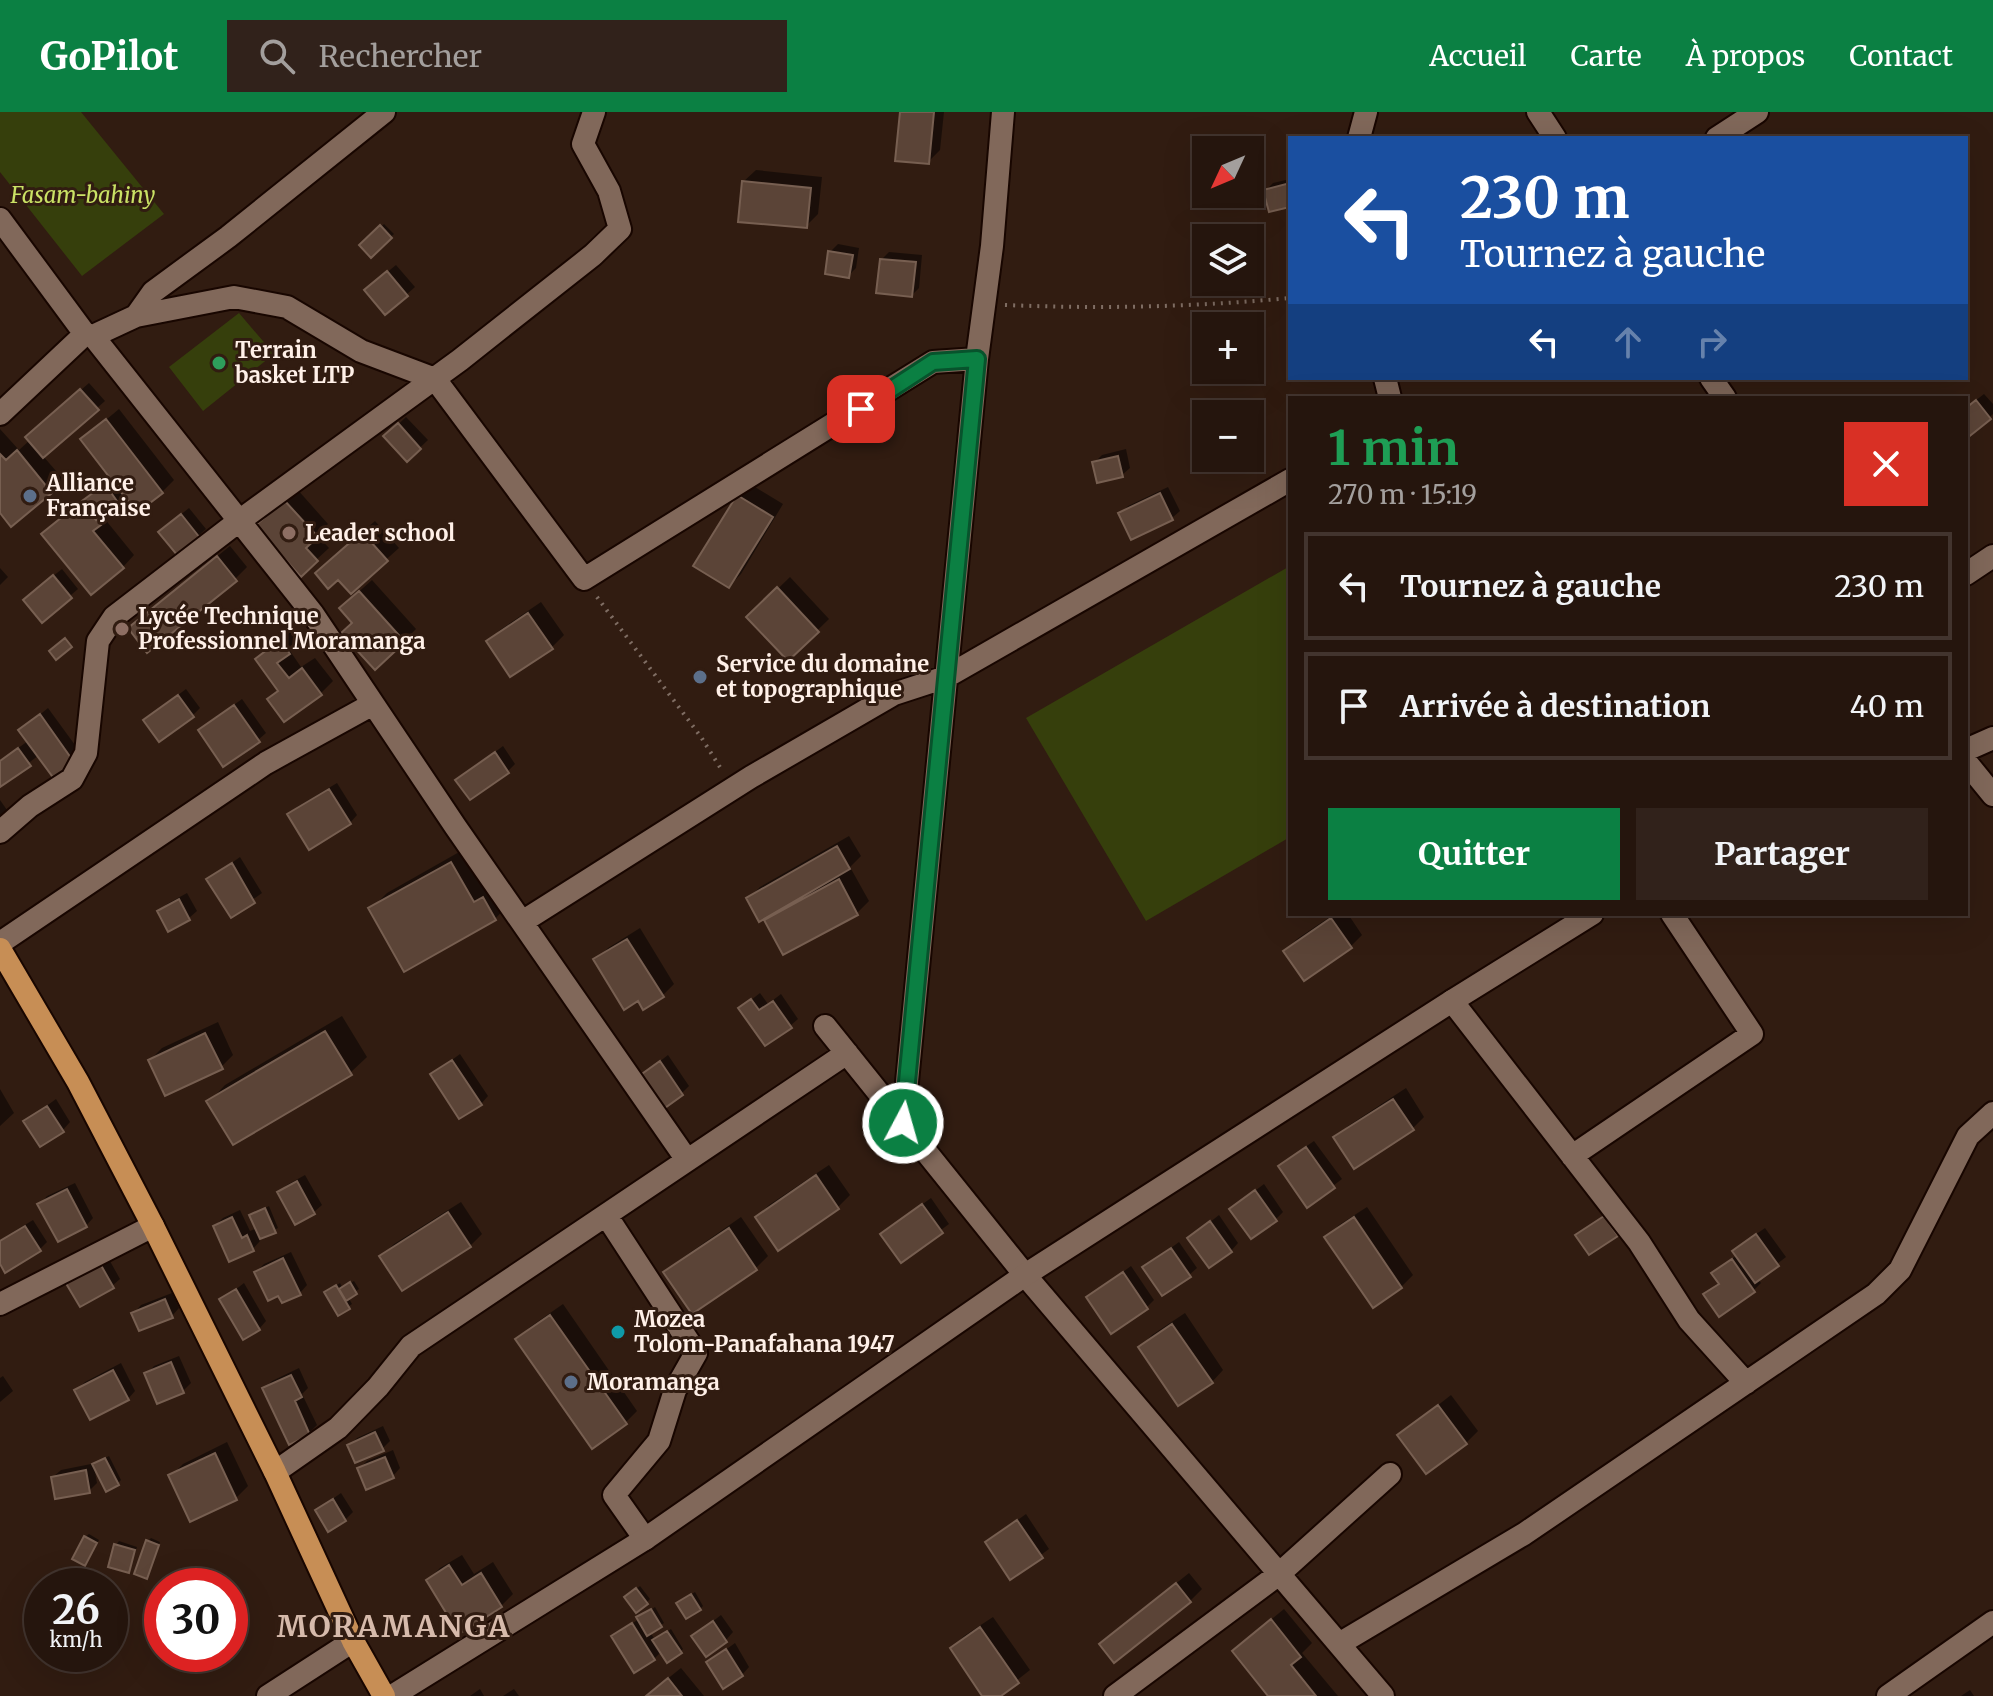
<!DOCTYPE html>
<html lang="fr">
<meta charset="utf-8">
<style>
body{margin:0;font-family:Merriweather,serif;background:#31221b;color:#f1f3f6;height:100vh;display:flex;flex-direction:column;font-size:30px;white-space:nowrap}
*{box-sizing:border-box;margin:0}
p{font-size:26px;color:#a39f9d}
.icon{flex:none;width:44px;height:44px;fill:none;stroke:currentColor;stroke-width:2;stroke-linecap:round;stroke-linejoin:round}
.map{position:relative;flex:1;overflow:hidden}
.drawer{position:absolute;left:1288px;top:284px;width:680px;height:520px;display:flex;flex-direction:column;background:#25150d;border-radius:0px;box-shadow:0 8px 32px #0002,0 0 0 2px #42342e}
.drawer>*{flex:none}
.guide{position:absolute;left:1288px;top:24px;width:680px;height:244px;border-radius:0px;box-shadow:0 8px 32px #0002,0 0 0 2px #42342e;background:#1a4fa0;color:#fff;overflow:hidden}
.needle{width:52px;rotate:226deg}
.controls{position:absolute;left:1192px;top:24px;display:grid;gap:16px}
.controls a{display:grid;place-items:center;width:72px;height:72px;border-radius:0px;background:#25150d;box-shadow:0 8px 32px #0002,0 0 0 2px #42342e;font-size:40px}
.speed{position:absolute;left:24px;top:1456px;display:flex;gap:16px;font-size:40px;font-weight:700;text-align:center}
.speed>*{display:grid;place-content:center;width:104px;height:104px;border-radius:50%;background:#25150d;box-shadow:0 8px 32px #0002,0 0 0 2px #42342e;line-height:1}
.speed small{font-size:20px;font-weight:400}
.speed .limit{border:12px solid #d22;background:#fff;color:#111}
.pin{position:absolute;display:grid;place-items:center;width:68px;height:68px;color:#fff;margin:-34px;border-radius:16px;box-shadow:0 4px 12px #0006}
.me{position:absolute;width:88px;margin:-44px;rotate:6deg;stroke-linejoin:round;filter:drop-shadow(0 0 6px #0008)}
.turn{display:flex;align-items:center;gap:28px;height:168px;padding:0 40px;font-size:36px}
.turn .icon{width:104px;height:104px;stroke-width:2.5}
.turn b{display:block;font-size:56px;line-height:68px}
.lanes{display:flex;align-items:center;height:76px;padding:0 40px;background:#0003;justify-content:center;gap:40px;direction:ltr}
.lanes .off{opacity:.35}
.round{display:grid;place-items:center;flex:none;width:84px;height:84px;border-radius:0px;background:#31221b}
.summary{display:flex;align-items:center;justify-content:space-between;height:136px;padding:0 40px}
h1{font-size:48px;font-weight:700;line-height:60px;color:#1e9e55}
.cta{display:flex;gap:16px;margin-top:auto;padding:16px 40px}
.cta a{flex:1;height:92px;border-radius:0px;background:#0b8043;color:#fff;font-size:32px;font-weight:700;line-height:92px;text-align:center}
.cta a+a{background:#31221b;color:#f1f3f6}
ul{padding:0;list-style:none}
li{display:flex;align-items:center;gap:24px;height:108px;margin:0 16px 12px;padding:0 24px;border:4px solid #42342e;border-radius:0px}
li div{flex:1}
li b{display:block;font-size:30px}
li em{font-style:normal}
header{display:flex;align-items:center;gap:48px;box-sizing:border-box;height:112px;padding:0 40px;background:#0b8043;color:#fff}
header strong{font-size:38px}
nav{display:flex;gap:44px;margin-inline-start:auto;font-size:28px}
.search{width:560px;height:72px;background:#31221b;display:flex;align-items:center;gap:20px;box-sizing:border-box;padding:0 28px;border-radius:0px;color:#a39f9d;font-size:30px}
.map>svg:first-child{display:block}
.green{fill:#363f0c}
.shadow{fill:#0007}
.building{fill:#5b4437;stroke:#775f51;stroke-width:2}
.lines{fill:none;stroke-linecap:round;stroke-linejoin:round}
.minor-casing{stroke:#180600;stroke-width:26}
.tertiary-casing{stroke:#180600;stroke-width:26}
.secondary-casing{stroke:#180600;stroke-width:26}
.primary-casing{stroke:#180600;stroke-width:26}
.path{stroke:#7f6d63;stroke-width:4;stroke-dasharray:2 6;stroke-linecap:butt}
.minor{stroke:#81685a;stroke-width:22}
.tertiary{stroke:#81685a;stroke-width:22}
.secondary{stroke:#81685a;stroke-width:22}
.primary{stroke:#c78e55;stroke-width:22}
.route-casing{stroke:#07532c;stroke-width:20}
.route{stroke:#0b8043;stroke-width:14}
.leisure-dot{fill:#2e9e5b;stroke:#311c11;stroke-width:3}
.service-dot{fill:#5c6f8a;stroke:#311c11;stroke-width:3}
.education-dot{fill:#8d6e63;stroke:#311c11;stroke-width:3}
.culture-dot{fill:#0f9aa8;stroke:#311c11;stroke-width:3}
.labels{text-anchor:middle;stroke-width:6;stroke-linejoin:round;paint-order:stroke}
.park-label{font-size:22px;font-style:italic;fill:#cae265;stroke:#311c11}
.poi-label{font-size:22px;font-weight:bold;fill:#fff0e8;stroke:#311c11;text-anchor:start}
.district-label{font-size:30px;font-weight:bold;letter-spacing:2px;fill:#d6baab;stroke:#311c11}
</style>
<header>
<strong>GoPilot</strong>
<div class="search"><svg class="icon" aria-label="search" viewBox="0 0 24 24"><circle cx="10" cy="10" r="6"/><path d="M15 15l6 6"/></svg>Rechercher</div>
<nav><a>Accueil</a><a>Carte</a><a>À propos</a><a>Contact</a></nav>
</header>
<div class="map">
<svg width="1993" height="1584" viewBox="0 0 1993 1584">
<rect width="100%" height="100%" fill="#311c11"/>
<path class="green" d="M0,0H81L164,102L82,164L0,60Z
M239,201L274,242L203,299L169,255Z
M1290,454V725L1146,809L1026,606Z"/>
<path class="shadow" d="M902,0H944L940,38L928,50Z
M756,58L822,65L818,102L806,114L743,70Z
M1290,67V93L1266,78L1273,71Z
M384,112L394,122L371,143L362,133Z
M838,132L859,136L856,156L848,164L830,140Z
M889,140L922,143L919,176L912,183L882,147Z
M396,153L415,175L386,201L374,171Z
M89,271L105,289L43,344L63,367L11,412L0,398V317L19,338L30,328L35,318Z
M1984,282L1993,292V302L1966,325V296Z
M119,297L174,368L162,380L125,382L109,396L111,399L104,406L134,443L123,455L43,422L95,378L113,366L83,327Z
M406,305L428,328L407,348L386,324Z
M1126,337L1130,356L1122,363L1094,351L1102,343Z
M750,372L783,392L741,462L729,474L738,384Z
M1168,375L1180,399L1172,406L1121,401L1128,394Z
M297,377L328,412L317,423L329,436L301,462L269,403Z
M189,396L206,417L178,441L169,412Z
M375,409L399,436L351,479L329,449Z
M230,434L247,455L235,467L142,505Z
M0,456L8,465L0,473Z
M62,457L78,477L42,508L33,480Z
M790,465L829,507L789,546L749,505Z
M372,468L416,517L404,529L355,511L354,484Z
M541,490L564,523L552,535L511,563L488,530L500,518Z
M293,518L300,528L290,539L301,555L315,546L333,569L321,581L280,578L257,547Z
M186,577L200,596L193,603L145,608Z
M242,587L266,621L258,628L200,618Z
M48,596L83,644L75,651L39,643L0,673V649L28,629L21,618Z
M503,634L515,652L508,659L458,668Z
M337,671L357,703L350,711L290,703L297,695Z
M0,688L7,698L0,705Z
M849,724L861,744L850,755L869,789L857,801L784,841L764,805L748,787L760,775Z
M468,735L511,790L495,807L371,797L387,781Z
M240,745L262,781L231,803L209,767Z
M187,781L197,799L189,806L159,800L167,792Z
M1334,802H1348L1362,823L1350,835L1285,839L1297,827Z
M640,816L674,872L662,884L638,887L596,848L608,836Z
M760,881L768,892L781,882L798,907L790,914L741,896Z
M342,904L367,945L350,961L209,990L225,973Z
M218,910L233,943L221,955L150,948L162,936Z
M460,942L488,984L481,992L433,962Z
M668,943L689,974L681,982L641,964Z
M1406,976L1424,1005L1412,1017L1336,1026L1348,1014Z
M0,977L14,1001L0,1014Z
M56,987L70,1010L63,1018L26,1009Z
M1314,1029L1342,1067L1308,1093L1288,1047Z
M829,1053L850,1083L838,1095L757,1105L769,1093Z
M305,1063L322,1093L314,1100L279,1081L287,1073Z
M75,1071L93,1106L86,1114L40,1092L47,1084Z
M1264,1072L1283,1100L1276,1107L1231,1097Z
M931,1086L949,1112L901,1148L882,1122Z
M461,1090L482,1122L470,1134L382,1144L394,1132Z
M269,1094L278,1116L259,1126L260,1129L253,1137L215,1114L223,1106L240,1098L250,1119L257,1116L252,1103Z
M1367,1095L1413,1163L1401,1175L1373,1194L1327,1125L1339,1113Z
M1612,1097L1624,1115L1616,1123H1578Z
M1219,1103L1238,1131L1231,1139L1190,1126Z
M741,1105L768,1144L756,1156L666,1161L678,1149Z
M33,1108L47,1130L39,1138L0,1148V1128Z
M1765,1116L1786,1145L1758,1167L1761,1171L1753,1179L1706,1182L1720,1170L1714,1161L1737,1143L1735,1139L1742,1132Z
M1179,1130L1197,1156L1189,1163L1144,1156Z
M291,1140L307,1173L300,1181L256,1160L264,1152Z
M106,1142L120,1167L112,1174L81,1192Z
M1131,1154L1154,1188L1146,1196L1089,1185Z
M354,1169L359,1177L348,1185L352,1192L339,1201L330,1178L340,1171L342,1175Z
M244,1171L266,1209L259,1217L222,1188Z
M172,1181L179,1196L172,1204L134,1201L141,1193Z
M563,1192L637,1299L625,1311L518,1227L530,1215Z
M1185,1201L1223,1258L1212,1270L1140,1235L1152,1223Z
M179,1244L191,1271L183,1279L147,1262L154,1254Z
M121,1251L135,1279L128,1287L77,1278L85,1270Z
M299,1256L308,1276L302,1282L317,1313L309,1321L265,1276L272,1269Z
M3,1264L13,1279L0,1290V1266Z
M1451,1283L1478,1319L1466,1331L1400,1323Z
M383,1314L390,1329L382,1337L350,1333L357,1326Z
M227,1330L248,1374L236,1386L171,1364L183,1352Z
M393,1338L400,1356L393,1364L359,1357L367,1349Z
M109,1344L121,1368L118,1371L94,1354L97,1371L89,1379L53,1365L61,1358L96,1351Z
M341,1381L353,1400L345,1408L317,1398Z
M1026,1402L1049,1437L1011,1465L987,1430Z
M89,1422L99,1428L85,1452V1425Z
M151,1426L160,1430L147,1465L148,1429Z
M119,1429L137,1435L128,1458L116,1433Z
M462,1443L474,1462L493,1450L513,1482L501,1494L428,1468L440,1456Z
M1189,1461L1202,1477L1190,1489L1101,1532Z
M640,1474L650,1487L647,1490L630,1482Z
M695,1480L703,1494L700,1497L682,1488Z
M655,1495L664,1511L650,1520L655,1528L671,1517L683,1537L680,1540L662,1539L654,1547L614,1525Z
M1284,1497L1312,1531L1302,1541L1338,1584H1271L1246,1528Z
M721,1503L733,1520L726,1528L694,1524Z
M993,1505L1030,1558L997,1584H985L952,1536L964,1524Z
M735,1531L749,1555L742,1563L709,1550Z
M681,1556L704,1584H646Z
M480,1577L484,1584H470Z
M514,1577L519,1584H503Z
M1970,1578L1974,1584H1961Z"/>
<path class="building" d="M900,0H934L929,52L895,49Z
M742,69L811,76L807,116L738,110Z
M1290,71V95L1269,100L1263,78Z
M380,113L392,126L371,146L359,133Z
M828,139L853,143L849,166L825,162Z
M880,147L916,150L912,185L876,181Z
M387,159L408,184L385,203L364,178Z
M80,277L99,298L43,346L25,325Z
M1976,288L1991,307L1966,327V296Z
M106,307L163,381L137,401L80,327Z
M398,311L421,337L407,350L383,324Z
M17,338L52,381L11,415L0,401V342L6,348Z
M1118,344L1123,365L1097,371L1092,350Z
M105,372L119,392L96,408L82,389Z
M1160,381L1173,408L1131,428L1118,401Z
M737,383L773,405L729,476L693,454Z
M284,388L318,425L306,436L318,449L301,465L255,414Z
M82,389L101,413L93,419L124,456L91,483L41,422Z
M181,402L200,426L177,443L158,420Z
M362,420L388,449L351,482L338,468L328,477L315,461Z
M217,444L237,469L147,541L128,516Z
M53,463L72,486L42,511L23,488Z
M777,475L819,520L788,549L746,505Z
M359,479L405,530L375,558L341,521L352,511L339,496Z
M528,501L553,537L510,565L486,529Z
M65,526L72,535L56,548L49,539Z
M280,528L290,542L277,551L289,566L302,556L322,583L284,610L267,587L278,579L255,547Z
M178,583L194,605L159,630L143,608Z
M234,593L260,630L223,655L198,618Z
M40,602L76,653L55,668L18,618Z
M18,636L31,654L0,675V649Z
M495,640L509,661L470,688L455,668Z
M329,677L351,712L309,738L287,702Z
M837,734L850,757L759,810L746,786Z
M451,750L474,790L483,785L496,808L404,860L368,796Z
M232,751L255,791L231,806L206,767Z
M839,767L858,803L783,843L764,808Z
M179,787L190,808L168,820L157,799Z
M1331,806L1352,836L1304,869L1283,839Z
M627,827L664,885L643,898L638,889L624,898L593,847Z
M751,887L759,898L773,889L792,916L765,934L738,896Z
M325,919L352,963L233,1033L206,989Z
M205,921L223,957L165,984L148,948Z
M452,948L482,993L459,1007L430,962Z
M660,949L683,983L662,998L639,964Z
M1393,987L1414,1018L1354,1057L1333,1025Z
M47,994L64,1020L40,1035L23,1009Z
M1306,1035L1335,1076L1307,1096L1278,1054Z
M816,1063L839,1097L778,1139L755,1105Z
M297,1069L315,1102L295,1113L277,1080Z
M67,1077L87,1115L58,1130L37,1092Z
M1255,1078L1277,1109L1251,1127L1229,1097Z
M922,1092L943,1121L901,1151L880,1122Z
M265,1096L276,1121L260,1127L249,1103Z
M448,1100L471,1135L402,1179L379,1144Z
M1604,1104L1618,1124L1589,1143L1575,1123Z
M232,1105L242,1126L247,1123L254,1139L229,1150L213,1114Z
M1354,1105L1402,1176L1373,1196L1324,1125Z
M1210,1109L1232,1140L1209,1156L1187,1126Z
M25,1114L41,1139L5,1161L0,1152V1129Z
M729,1116L757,1158L692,1202L663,1160Z
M1756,1122L1779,1154L1755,1171L1732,1139Z
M1171,1136L1191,1165L1162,1184L1142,1155Z
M283,1146L301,1183L282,1191L278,1184L268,1189L254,1160Z
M1732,1147L1755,1180L1719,1205L1703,1182L1719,1172L1711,1161Z
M98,1148L114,1176L80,1195L64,1168Z
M1123,1160L1148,1197L1111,1222L1086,1185Z
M350,1170L357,1182L346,1189L339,1177Z
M336,1173L350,1197L338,1204L324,1180Z
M236,1177L260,1218L243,1228L219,1187Z
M165,1187L173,1206L139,1219L131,1201Z
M550,1203L627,1312L592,1337L515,1227Z
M1172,1212L1213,1271L1178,1294L1138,1235Z
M171,1250L184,1281L157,1292L144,1261Z
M113,1258L129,1288L90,1308L74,1278Z
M291,1263L302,1285L295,1289L310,1323L289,1333L262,1276Z
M1438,1293L1467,1332L1426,1362L1397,1323Z
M375,1320L384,1339L355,1351L347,1333Z
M215,1341L237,1388L190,1410L168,1363Z
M385,1345L394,1366L366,1378L357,1356Z
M105,1346L119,1373L106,1380L92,1352Z
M86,1358L90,1381L55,1387L51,1365Z
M333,1387L346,1409L328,1420L315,1398Z
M1017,1408L1043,1446L1010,1468L985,1430Z
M84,1424L97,1431L85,1454L72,1447Z
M146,1428L159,1433L147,1467L134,1462Z
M114,1432L135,1438L129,1461L108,1455Z
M449,1453L462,1473L481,1461L502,1495L459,1522L426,1468Z
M1176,1471L1191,1490L1114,1551L1099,1532Z
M636,1476L648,1492L636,1501L624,1485Z
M691,1482L701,1498L686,1507L676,1491Z
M651,1497L662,1515L647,1524L636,1505Z
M1271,1507L1301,1545L1291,1553L1316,1584H1268L1232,1539Z
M713,1509L727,1530L706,1545L691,1524Z
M632,1511L655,1548L634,1561L611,1524Z
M980,1515L1019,1571L1001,1584H982L950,1536Z
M667,1519L682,1541L667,1551L652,1528Z
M726,1537L743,1564L723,1577L706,1550Z
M668,1566L682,1584H646Z"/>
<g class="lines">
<g class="minor-casing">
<path id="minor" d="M1538,0L1555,26
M1359,26L1366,0
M1717,26L1757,0
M0,107L85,222L93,224L313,502L455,714L687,1048
M136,204L153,180L228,125L384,0
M93,224L136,204L234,185L287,195L361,239L435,267L584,467L933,250L977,247
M1385,266L1390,286
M1711,266L1725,286
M0,302L85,222
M1966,638L1993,626
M1966,650L1993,683
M0,720L30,694L72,667L86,641L98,529L114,505L239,409L460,248L593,143L620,117L609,79L583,32L594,0
M522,810L751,665L894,582L946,565L1290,368
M0,831L266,651L373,592
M1452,889L1639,1130L1689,1208L1746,1271
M825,914L1025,1163L1383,1584
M903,1011L977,247L992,134L1003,0
M1572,1044L1752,922L1672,802
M606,1103L696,1241L675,1278L659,1329L614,1383L645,1427
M0,1192L153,1114
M275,1360L338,1316L378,1275L411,1234L847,941
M1339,1532L1524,1422L1876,1182L1900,1158L1968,1024L1993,1001
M1115,1584L1279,1462L1390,1362
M1888,1584L1993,1510"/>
</g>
<g class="tertiary-casing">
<path id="tertiary" d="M1966,462L1993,444
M392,1584L645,1427L1025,1163L1452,889L1592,802"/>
</g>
<g class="secondary-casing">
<path id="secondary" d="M268,1584L353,1529"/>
</g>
<g class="primary-casing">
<path id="primary" d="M0,837L78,970L153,1114L275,1360L353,1529L384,1584"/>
</g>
<path class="path" d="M1005,193C1103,197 1192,195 1290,186
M597,485L701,625L723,660"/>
<use href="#minor" class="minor"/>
<use href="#tertiary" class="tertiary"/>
<use href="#secondary" class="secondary"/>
<use href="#primary" class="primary"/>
</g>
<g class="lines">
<g class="route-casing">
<path id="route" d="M861,297L933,250L977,247L903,1011"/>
</g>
<use href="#route" class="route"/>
</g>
<circle class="leisure-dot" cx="219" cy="251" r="8"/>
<g class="service-dot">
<circle cx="30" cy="384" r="8"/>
<circle cx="700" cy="565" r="8"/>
<circle cx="571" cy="1270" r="8"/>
</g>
<g class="education-dot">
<circle cx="289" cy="421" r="8"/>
<circle cx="122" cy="517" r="8"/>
</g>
<circle class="culture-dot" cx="618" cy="1220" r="8"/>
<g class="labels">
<g class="park-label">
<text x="83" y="91">Fasam-bahiny</text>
</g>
<g class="poi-label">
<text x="235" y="246">Terrain<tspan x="235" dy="25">basket LTP</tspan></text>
<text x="46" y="379">Alliance<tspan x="46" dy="25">Française</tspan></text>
<text x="305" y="429">Leader school</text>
<text x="138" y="512">Lycée Technique<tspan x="138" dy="25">Professionnel Moramanga</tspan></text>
<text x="716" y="560">Service du domaine<tspan x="716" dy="25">et topographique</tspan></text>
<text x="634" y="1215">Mozea<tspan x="634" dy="25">Tolom-Panafahana 1947</tspan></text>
<text x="587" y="1278">Moramanga</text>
</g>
<g class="district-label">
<text x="394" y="1525">MORAMANGA</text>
</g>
</g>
</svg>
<div class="controls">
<a><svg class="needle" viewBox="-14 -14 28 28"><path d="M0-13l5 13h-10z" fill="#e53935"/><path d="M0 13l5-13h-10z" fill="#a39f9d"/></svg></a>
<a><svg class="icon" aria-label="layers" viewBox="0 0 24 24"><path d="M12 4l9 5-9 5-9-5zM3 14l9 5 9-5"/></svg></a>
<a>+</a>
<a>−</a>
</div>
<div class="speed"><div>26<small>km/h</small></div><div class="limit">30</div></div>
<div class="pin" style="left:861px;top:297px;background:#d93025"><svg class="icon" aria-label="arrive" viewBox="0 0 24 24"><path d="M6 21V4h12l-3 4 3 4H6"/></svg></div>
<svg class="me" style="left:903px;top:1011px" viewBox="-20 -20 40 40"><circle r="17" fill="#0b8043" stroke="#fff" stroke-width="3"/><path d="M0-11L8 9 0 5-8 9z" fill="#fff"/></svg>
<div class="guide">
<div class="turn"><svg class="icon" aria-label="left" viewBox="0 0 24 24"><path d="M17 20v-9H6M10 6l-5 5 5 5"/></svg><div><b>230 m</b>Tournez à gauche</div></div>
<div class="lanes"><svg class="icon" aria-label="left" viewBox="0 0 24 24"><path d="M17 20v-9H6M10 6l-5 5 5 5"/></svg><svg class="icon off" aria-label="ahead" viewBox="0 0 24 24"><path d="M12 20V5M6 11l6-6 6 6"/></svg><svg class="icon off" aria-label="right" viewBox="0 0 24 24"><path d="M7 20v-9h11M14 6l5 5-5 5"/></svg></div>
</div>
<section class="drawer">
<div class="summary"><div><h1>1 min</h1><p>270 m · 15:19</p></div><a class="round" style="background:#d93025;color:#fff"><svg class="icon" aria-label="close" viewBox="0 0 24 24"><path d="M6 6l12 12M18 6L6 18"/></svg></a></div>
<ul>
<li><svg class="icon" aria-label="left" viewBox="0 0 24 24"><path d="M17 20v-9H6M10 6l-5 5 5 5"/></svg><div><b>Tournez à gauche</b></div><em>230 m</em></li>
<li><svg class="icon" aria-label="arrive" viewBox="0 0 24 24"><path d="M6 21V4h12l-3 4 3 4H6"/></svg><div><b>Arrivée à destination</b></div><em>40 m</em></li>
</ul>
<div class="cta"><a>Quitter</a><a>Partager</a></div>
</section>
</div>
